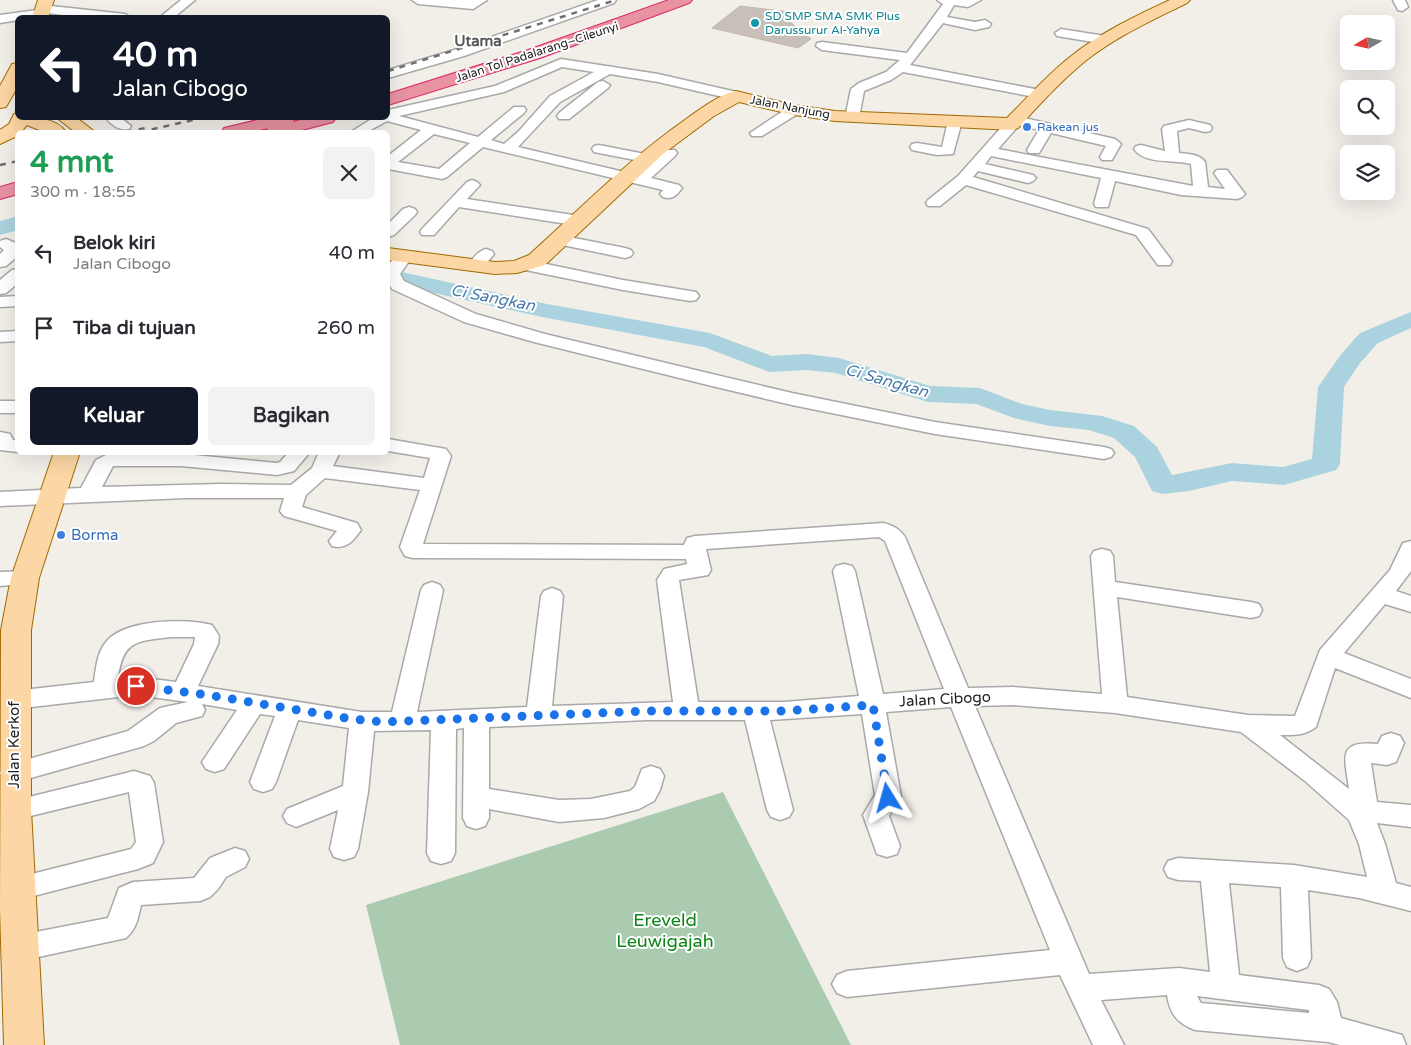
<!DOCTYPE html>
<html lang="id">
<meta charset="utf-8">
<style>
body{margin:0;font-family:"Varela Round",sans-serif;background:#f2f2f3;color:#2b2b33;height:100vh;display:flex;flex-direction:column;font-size:19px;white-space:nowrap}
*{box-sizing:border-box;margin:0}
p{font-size:16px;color:#7c7c81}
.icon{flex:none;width:28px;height:28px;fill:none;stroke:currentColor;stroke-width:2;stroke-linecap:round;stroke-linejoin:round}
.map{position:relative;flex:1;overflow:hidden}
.panel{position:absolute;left:15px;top:130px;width:375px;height:325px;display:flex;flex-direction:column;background:#fff;border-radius:8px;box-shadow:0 5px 20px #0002}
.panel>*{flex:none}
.hud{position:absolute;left:15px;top:15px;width:375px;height:105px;border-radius:8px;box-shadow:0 5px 20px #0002;background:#111827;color:#fff;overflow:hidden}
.needle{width:32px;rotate:261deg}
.fabs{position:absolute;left:1340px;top:15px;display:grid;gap:10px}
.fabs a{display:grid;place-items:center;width:55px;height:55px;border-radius:8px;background:#fff;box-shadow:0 5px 20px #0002;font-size:25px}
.pin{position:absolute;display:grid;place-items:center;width:42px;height:42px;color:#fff;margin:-21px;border:2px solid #fff;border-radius:50%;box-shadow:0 1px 5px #0007}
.me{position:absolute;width:55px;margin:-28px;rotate:352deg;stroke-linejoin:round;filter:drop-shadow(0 0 4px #0008)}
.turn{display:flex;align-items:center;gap:18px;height:105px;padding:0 15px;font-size:22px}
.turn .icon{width:65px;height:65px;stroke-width:2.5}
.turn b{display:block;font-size:35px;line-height:42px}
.round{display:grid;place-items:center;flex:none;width:52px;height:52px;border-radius:8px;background:#f2f2f3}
.overview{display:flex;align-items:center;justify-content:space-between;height:85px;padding:0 15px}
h1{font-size:30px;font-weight:800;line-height:38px;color:#1e9e55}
.cta{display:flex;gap:10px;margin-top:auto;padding:10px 15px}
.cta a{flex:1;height:58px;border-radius:8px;background:#111827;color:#fff;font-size:20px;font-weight:800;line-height:58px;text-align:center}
.cta a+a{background:#f2f2f3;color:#2b2b33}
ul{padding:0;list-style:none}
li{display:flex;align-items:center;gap:15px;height:75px;padding:0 15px}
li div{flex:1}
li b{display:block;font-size:19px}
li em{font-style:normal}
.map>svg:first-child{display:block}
.cemetery{fill:#aacbaf}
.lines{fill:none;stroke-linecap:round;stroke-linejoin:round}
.river{fill:#aad3df;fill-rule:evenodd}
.building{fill:#c7bfb8;stroke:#c4b6ab}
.minor-casing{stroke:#a9a9a9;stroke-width:3}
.major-casing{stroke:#a06b00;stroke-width:2}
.highway-casing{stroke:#dc2a67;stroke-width:2}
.minor{fill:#fff;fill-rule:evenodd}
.major{fill:#fcd6a4;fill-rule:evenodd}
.highway{fill:#e892a2;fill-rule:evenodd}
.rail{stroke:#707070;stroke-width:2.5;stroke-dasharray:6 6;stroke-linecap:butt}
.route{stroke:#1a73e8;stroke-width:9;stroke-dasharray:0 16.2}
.culture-dot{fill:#0f9aa8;stroke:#fff;stroke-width:2}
.shop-dot{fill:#3f7fe0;stroke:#fff;stroke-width:2}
.labels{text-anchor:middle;stroke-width:4;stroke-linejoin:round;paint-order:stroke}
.far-culture-label{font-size:12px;fill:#0d838f;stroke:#fff;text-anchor:start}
.far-street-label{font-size:12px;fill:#222;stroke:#fff}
.far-shop-label{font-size:12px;fill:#366cbe;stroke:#fff;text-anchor:start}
.far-quarter-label{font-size:15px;font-weight:bold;fill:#555;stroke:#fff}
.shop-label{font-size:15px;fill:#366cbe;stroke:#fff;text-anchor:start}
.street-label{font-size:15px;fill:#222;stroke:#fff}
.water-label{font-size:16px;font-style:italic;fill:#4a7aab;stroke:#fff}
.near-park-label{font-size:18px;fill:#0c8416;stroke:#fff}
</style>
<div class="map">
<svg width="1411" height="1045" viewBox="0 0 1411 1045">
<rect width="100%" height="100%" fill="#f2efe9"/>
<path class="cemetery" d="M723,792L851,1045H400L366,905Z"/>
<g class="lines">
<path class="river" d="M18,216V230L0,235V221Z
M388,269L547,304L710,333L772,356L806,354L839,358L930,386L980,388L1022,404L1050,410L1102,416L1134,426L1157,447L1172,475L1232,463L1283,467L1312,459L1318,387L1342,353L1360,333L1411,312V328L1378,343L1360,363L1344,387L1340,464L1336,470L1284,485L1232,481L1189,491L1162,494L1152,491L1135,457L1114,438L1089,430L1050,426L1014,418L976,404L928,402L836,373L806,370L769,372L704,347L547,318L388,283Z"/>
</g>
<path class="building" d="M740,6L789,12L784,17L811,39L798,48L712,28Z"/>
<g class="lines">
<g class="minor-casing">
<path id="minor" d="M181,0H195L173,18H159Z
M412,0H487L473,9L418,4Z
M598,0H616L614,3L464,56L388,78V70L454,50Z
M937,0H981L968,7L954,5L947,17L975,22L985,20L991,24L989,27L975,30L943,23L910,65L1040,90L1047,94L1045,97L1040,98L903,72L891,80L864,91L859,118L857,121H847L845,118L851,89L859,83L886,72L900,60L822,50L816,46L817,43L822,42L907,53L943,4Z
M1393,0H1405L1408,7L1402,11L1398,10Z
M42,5L125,14L131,18H87L47,13L45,16L35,18H18V20L0,23V15L37,10L38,6Z
M1061,29L1105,36L1111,40L1105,44L1057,36L1055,33Z
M561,59L658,74L741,93L743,96L736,100L658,82L610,74L560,102L518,147L637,175L665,150H675L677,153L675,156L651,178L679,185L682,188C676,196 672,200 663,197L660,194L663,190L483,147L447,177L442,179L388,169V156L421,130L387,121L367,132H351L373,118H388V110L495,86ZM562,67L594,72L550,96L518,132L504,144L491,140L524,113L526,110L524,107H514L478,137L399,116L504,92ZM434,134L470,143L439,169L398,162Z
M603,81L610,85L608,88L569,119H559L557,116L559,113L598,82Z
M794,106L801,110L799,113L762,136H752L750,133L789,107Z
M1016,116L1115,139L1121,144L1112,160H1102L1100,157L1106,146L1051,133L1039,153H1029L1027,150L1039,130L1019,125L998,149L1193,186L1191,164C1174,159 1145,165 1134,149L1136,146L1141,145L1165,151L1162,129L1164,126L1189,120L1210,125L1212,128L1210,131L1205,132L1189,128L1177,131L1179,153C1189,154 1199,154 1205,162L1208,187L1225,189L1214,173L1217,170H1227L1245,194L1242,197L1237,199L1181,195L1115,181L1108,207H1096L1094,204L1101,178L991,156L985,164L1033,175L1036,178L1033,181L1028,183L978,171L973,177L1148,229L1172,261L1170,265H1158L1136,235L966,185L940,206H928L926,203L928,200L958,176L1007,121Z
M955,117L960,118L962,121L953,154L937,155L912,150L910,147L912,144L917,143L942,147L948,121L950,118Z
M106,118H121L131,126L129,129C120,131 111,125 106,118Z
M599,145L650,155L652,158L650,161L645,162L594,152L592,149L594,146Z
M472,180L477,182L480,185L467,199L580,216L586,218L588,221L586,224L580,226L459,207L434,235H422L420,232L422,229L467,182Z
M409,207L415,209L417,212L415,215L394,235L388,237V224L403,209Z
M559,235L625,248L631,250L633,253L631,256L625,258L553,243L551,240L553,237Z
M6,239L18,244V256L6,266L0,267V254L4,250L0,247V241Z
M486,249L492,251L494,254L481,270H469L467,266C472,259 478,251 486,249Z
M404,252L410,253L412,257L400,274L404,281L476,314L545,334L712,374L792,393L935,422L1104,447L1111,449L1114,453L1111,457L1104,459L935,434L792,405L712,386L534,342L464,322L392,289C383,276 388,256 404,252Z
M527,260L623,280L690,291L696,292L699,296L696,300L690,301L623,290L521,269L519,265L521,261Z
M18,269V283L6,293L0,294V280L12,270Z
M18,296V306L0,307V297Z
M18,331V341L0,342V332Z
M0,401H18V413H0Z
M0,432L10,434L13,440H18V452L0,450Z
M388,439L446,449L451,456L423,544L684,545L687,538L695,536L883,523C892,525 900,529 905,537L968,688L1013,687L1102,694L1091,556L1094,551L1102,549L1110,551L1113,556L1115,582L1251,602L1259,604L1262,610L1259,616L1251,618L1117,597L1127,697L1248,715L1295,716L1320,650L1390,570L1403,543L1411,541V571L1396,591L1411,596V612L1385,604L1344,653L1411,679V698L1335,668L1316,727C1304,736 1294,735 1280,735L1349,789C1345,757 1336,740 1378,744L1382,736L1391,733L1400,736L1404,743L1396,762L1387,765L1371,763L1377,802L1411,805V827L1377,823L1385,844L1396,883L1411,887V911L1359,898L1308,890L1311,958L1307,967L1297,971L1287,967L1283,958L1281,887L1229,883L1239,975L1319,985L1329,989L1337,1002L1341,1018L1402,1035L1406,1045H1340L1328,1042L1195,1030C1177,1023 1170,1014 1167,995L1101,1000L1124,1045H1093L1060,975L847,997L837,993L832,984L837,975L847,971L1050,950L951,707L886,712L901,796L889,816L900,846L897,854L887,857L877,854L863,815L875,795L862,714L770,720L793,810L789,817L780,820L771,817L767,810L745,720H647L489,727V789L559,800L591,799L630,791L635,787L642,769L651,766L660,769L664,776L660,790L654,801L639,809L604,818L559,822L489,809V818L485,826L476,829L467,826L463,818L464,728L456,729L455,853L451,861L441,864L431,861L427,853L431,730L374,731L368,792L358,849L354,857L344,860L334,857L330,849L338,810L296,827L287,823L283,816L287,809L343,786L349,728L298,720L276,782L272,789L263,792L254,789L250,782L275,716L260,714L224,769L215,772L206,769L202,762L237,710L202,704L205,710L202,716L176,723L154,741L144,746L13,783L4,780L0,773L4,766L128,731L160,708L188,702L136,695L14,709L5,706L2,700L5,694L14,691L94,682C96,668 97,653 106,642C124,619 186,618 212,625L219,636L218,644L198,686L362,712H392L421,590L424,585L432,582L440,585L443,590L417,712L527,707L541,596L544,591L552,588L560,591L563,596L552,706L673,702L657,580L664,569L687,564L686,559L413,558L405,556L400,547L420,490L325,478L306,495L302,507L357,523L361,530C353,541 346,550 332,546L329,541L337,531L284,516L280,511L284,498H185L0,506V492L81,488L96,460L108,454L195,452L194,455L277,463L280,462L289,452H310L294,471L277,475L181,466H113L102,487L222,484L291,485L312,468L319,452H340L333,466L424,478L430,458L388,451ZM879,537L885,541L944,689L883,694L855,571L852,566L844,564L836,566L833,571L859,696L784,702H698L679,580L708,575L711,570L706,549ZM171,637H195L194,644L176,682L136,677L118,679C122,641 136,641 171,637ZM1013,705L1115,713L1241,732L1305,781L1349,820L1359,844L1367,877L1294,865L1178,858L1168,861L1164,869L1168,877L1178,880L1201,881L1210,972L1179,968L1089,974L975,706ZM1197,996L1309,1010V1013L1201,1003Z
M25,571L33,573L36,578L33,583L0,586V572Z
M134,771L150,776L154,783L163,842L153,863L138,869L18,900L8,896L4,888L8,880L131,849L136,842L129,792L14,820L5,817L1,810L5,803Z
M235,848L245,851L249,859L245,867L226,877L218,889L210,897L200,901L141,905C138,918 137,928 126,938L20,961L10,957L6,948L10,939L20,935L108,918L119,888L133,882L194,878L210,858Z"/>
</g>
<g class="major-casing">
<path id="major" d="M38,0H54L48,18H32Z
M1170,0H1190L1187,3C1151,21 1115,37 1084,62C1060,82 1039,105 1018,128L1012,130L835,121L794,115L739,102L714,116L663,154L545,265L517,273L495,274L388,260V248L495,262L514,261L529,255C581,208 631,157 689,117C703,107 719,95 736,91L794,105L835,111L1007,118C1028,97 1047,75 1070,57C1100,33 1135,16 1170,0Z
M18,63V86L6,107L0,108V86L12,64Z
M18,113V118C34,118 56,117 66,132H44L27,125L21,132H18L17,136L0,144V130L9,124L14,114Z
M57,118H77L95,132H75Z
M54,452H80L39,578L31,630V810L44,1045H4L0,908L1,630L11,578Z"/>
</g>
<g class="highway-casing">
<path id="highway" d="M669,0H692L689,3L540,58L388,105V94L528,50Z
M266,118H295L293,122L308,118H336L333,122L294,132H266L268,128L273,127L251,132H222L224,128Z
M18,182V194L0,199V187Z"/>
</g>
<use href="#minor" class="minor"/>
<use href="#major" class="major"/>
<use href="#highway" class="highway"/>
<path class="rail" d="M388,71L616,0
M127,132L145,128
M140,132L202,118
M0,165L18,161"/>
</g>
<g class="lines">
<path class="route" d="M136,686L208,695L352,719L383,722L647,711H784L873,705L888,798"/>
</g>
<circle class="culture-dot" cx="755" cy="23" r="5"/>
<g class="shop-dot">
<circle cx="1027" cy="127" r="5"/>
<circle cx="61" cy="535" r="5"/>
</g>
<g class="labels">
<g class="far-culture-label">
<text x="765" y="20">SD SMP SMA SMK Plus<tspan x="765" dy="14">Darussurur Al-Yahya</tspan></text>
</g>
<g class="far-street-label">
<text transform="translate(537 52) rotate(-18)" y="4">Jalan Tol Padalarang–Cileunyi</text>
<text transform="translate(790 107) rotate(11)" y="4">Jalan Nanjung</text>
</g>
<g class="far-shop-label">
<text x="1037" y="131">Rakean jus</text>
</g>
<g class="far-quarter-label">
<text x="478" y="46">Utama</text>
</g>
<g class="shop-label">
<text x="71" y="540">Borma</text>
</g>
<g class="street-label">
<text transform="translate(945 699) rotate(-3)" y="5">Jalan Cibogo</text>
<text transform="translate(14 745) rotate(-90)" y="5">Jalan Kerkof</text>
</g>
<g class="water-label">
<text transform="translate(493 297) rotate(11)" y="6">Ci Sangkan</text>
<text transform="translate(887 380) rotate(16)" y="6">Ci Sangkan</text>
</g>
<g class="near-park-label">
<text x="665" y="926">Ereveld<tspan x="665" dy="21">Leuwigajah</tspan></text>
</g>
</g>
</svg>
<div class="fabs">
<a><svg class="needle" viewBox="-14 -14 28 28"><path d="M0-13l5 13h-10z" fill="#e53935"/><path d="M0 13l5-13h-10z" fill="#7c7c81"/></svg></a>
<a><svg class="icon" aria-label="search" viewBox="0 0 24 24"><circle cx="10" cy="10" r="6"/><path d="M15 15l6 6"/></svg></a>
<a><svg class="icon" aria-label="layers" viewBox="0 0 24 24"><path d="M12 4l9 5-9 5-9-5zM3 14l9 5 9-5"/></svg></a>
</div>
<div class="pin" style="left:136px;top:686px;background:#d93025"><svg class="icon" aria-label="arrive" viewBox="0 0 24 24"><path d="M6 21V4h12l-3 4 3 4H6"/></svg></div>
<svg class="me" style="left:888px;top:798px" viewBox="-20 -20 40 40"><path d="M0-17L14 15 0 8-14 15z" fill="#1a73e8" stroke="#fff" stroke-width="4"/></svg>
<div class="hud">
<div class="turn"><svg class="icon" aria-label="left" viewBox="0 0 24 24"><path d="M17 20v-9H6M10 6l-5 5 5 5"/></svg><div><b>40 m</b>Jalan Cibogo</div></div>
</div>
<section class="panel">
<div class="overview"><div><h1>4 mnt</h1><p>300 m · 18:55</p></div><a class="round"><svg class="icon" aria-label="close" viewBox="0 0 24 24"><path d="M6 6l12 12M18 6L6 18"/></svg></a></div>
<ul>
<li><svg class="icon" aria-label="left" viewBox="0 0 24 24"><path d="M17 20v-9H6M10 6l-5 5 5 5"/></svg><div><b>Belok kiri</b><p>Jalan Cibogo</p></div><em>40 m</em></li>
<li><svg class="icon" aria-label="arrive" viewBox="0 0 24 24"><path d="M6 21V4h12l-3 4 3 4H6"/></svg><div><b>Tiba di tujuan</b></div><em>260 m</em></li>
</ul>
<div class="cta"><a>Keluar</a><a>Bagikan</a></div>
</section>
</div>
